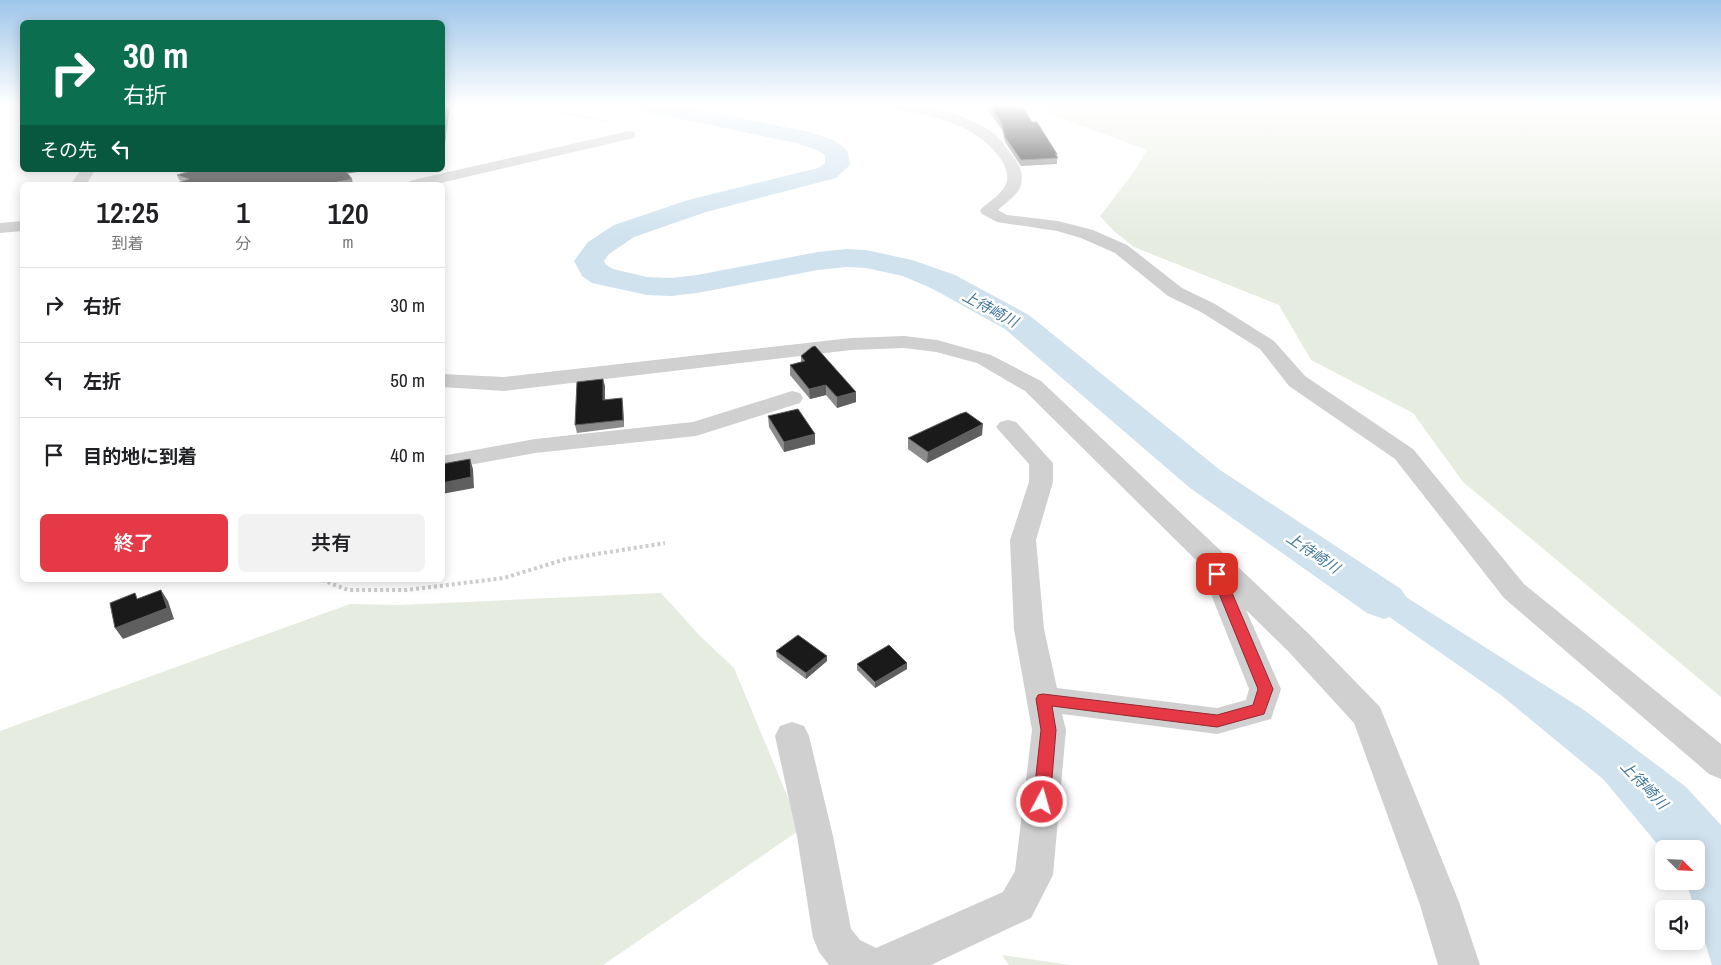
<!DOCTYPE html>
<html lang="ja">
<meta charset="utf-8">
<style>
body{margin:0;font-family:"Archivo Narrow","Noto Sans JP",sans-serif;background:#f2f2f2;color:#202124;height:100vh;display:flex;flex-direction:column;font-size:19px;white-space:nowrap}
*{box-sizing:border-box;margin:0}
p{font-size:16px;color:#757577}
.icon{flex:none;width:28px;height:28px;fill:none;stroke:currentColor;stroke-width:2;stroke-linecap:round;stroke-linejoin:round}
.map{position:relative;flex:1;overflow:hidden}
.side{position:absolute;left:20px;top:182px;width:425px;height:400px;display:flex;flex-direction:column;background:#fff;border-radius:8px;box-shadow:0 2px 12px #0003}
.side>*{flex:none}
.banner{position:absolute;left:20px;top:20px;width:425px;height:152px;border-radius:8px;box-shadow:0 2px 12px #0003;background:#0b6e4f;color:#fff;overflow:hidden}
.needle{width:32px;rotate:114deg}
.tools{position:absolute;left:1655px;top:840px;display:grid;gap:10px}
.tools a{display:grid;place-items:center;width:50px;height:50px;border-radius:8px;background:#fff;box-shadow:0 2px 12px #0003;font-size:25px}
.pin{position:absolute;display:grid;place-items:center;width:42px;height:42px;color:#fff;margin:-21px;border-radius:10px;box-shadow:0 2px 8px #0006}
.me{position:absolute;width:55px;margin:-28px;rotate:6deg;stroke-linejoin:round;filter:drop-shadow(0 0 4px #0008)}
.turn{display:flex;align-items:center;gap:18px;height:105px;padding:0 20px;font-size:22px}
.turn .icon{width:65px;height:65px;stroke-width:2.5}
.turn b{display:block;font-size:35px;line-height:42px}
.then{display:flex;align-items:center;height:48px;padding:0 20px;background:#0003;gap:10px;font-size:19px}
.eta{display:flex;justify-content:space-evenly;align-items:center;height:85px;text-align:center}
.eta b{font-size:30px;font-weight:600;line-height:35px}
.primary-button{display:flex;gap:10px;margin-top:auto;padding:10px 20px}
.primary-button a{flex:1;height:58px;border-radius:8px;background:#e63946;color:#fff;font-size:20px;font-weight:600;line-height:58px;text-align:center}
.primary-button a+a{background:#f2f2f2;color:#202124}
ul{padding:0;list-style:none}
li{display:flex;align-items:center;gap:15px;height:75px;padding:0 20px;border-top:1px solid #e0e0e0}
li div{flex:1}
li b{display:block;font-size:19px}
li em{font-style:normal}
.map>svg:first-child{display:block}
.green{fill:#e6ecdf}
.water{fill:#cfe2ee}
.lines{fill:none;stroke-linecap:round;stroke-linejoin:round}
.river{fill:#cfe2ee;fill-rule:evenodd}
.path-far1{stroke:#cdcdcd;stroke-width:2;stroke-dasharray:1 1;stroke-linecap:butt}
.path{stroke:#cdcdcd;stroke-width:4;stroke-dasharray:3 3;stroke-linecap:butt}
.minor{fill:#d0d0d0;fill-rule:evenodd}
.wall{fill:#8c8c8c}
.shaded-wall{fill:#5f5f5f}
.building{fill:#1a1a1a;stroke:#5f5f5f}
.route{fill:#e63946;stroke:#96252e}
.labels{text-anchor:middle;stroke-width:5;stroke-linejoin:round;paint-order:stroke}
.water-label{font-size:15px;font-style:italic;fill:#3f7597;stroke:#fff}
</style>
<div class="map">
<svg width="1721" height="965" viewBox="0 0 1721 965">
<rect width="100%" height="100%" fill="#fff"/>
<path class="green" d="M1009,104H1721V697L1463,482L1413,413L1311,360L1279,305L1134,247L1114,231L1100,216L1134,172L1147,150L1042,111Z
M661,593L700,636L734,668L801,829L603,965H0V731L350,604L400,605Z
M1002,955L1070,965H1009Z"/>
<path class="water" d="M1315,565L1365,571L1584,710L1686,787L1721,825V965H1712L1686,881H1696V849H1664V852L1604,780L1501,695Z"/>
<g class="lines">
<path class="river" d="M627,104H670L810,132L833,140L844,147L848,152L850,165L836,178L706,212L634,237L609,254L604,261L606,265L613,269L647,277L671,278L697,275L818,252L846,249L866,250L912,260L955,275L1029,315L1220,470L1401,589L1409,601L1401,613L1384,619L1367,613L1190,488L1005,329L933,289L903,276L866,268L846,267L818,270L697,293L671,296L647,295L592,283L582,276L574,261L588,242L614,225L688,200L818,168L825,163V155L817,150L796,143L637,110L630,108Z"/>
<path class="path-far1" d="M519,104L609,122"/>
<path class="path" d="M322,580L348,590H407L504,578L566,559L665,543"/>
<path class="minor" d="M886,104C923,104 966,112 996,135C1001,140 1006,147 1010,153C1019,163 1025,174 1020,188C1016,196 1004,204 998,210L1007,215L1058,221L1093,230L1127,245L1182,288L1215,304L1274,341L1305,376L1413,449L1524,584L1721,744V779L1709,774L1504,598L1395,459L1289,386L1260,349L1201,312L1168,296L1115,253L1081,238L1057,231L997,222L982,214L980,211L982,208C989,202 1001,194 1005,186C1010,177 1006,166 1000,158C972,120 930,117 888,107Z
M629,131L634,132L636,135L634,138L432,185H405L408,182L413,180Z
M81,170H95L86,185H70Z
M22,221V231L0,233V223Z
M904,336L937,340L991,355L1041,381L1310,635L1380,707L1459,902L1480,965H1438L1419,902L1354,723L1288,651L1246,610L1281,689L1271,719L1217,734L1062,714L1066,730L1053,875L1031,918L931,965H829L819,952L813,938L797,836L775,736L780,726L792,722L804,726L809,736L833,836L851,929L860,940L876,948L1003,892L1015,871L1032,730L1014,629L1010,540L1029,482V464L996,427L1000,422L1008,420L1016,422L1053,463V482L1036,540L1044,629L1057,688L1217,708L1246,700L1249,689L1200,567L1201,565L1025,391L977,363L936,352L904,348L851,350L504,391L442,387V374L504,377L851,338Z
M792,391L800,393L803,398L800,403L696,436L535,453L442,470V456L535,439L693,422Z"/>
</g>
<path class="wall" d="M988,104H999L1032,122L1057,154V164L1021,166L1005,142L1002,130L987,108Z
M442,106L448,107L449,112L445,143H442Z
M193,170H370L347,173L353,184L349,185H171L182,181L179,180L177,175Z
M801,356L856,402L837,408L826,395L810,399L790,375V365L801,362Z
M605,386V400L622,398L623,405L624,427L577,433L575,425Z
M768,416L815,444L784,452L769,427Z
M982,435L927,463L908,449V438Z
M776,651L827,656V661L806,679L777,657Z
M857,664L907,669L875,688L857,670Z"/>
<path class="shaded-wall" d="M448,107L449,112L445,143L444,138Z
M344,170H370L345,174Z
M352,179L353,184L349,185H338L337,182Z
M603,379L605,386V408L603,400Z
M826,385V395L810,399L809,389Z
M856,392V402L837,408V397Z
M622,398L623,405L624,427L623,420Z
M983,424L982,435L927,463L928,452Z
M815,434V444L784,452V442Z
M470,459L473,469L474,488L442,494V483Z
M161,590L168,601L174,619L123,639L115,628Z
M827,656V661L806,679V673Z
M907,663V669L875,688V682Z"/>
<path class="building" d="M989,104H999L1023,108L1032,122H1037L1057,154H1055L1058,158L1021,160L1005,137L1002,124Z
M442,106L448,107L444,138H442Z
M193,170H345L352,179L337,182L339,185H171L189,179L177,175Z
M815,346L856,392L837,397L826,385L809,389L790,365L805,361L801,356L812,347Z
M603,379V400L622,398L623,420L575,425L577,382Z
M798,409L815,434L784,442L768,416Z
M966,412L983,424L928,452L908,438L960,414Z
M470,459L471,477L442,483V464Z
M161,590L167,608L115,628L110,603L135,593L137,599Z
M798,635L827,656L806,673L776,651Z
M889,645L907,663L875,682L857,664Z"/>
<linearGradient id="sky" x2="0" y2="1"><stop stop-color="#9ec6ea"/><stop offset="0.44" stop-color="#fff"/><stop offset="1" stop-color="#fff" stop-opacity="0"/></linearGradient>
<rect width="1721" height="239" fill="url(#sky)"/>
<path class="route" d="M1217,570L1222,571L1224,574L1273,689L1264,714L1217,727L1052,706L1056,730L1050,802L1047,807L1042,810L1036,807L1033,802L1041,730L1036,699L1038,695L1043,694L1217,715L1253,705L1258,689L1211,574L1213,571Z"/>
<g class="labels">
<g class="water-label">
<text transform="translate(990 309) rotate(28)" y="5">上待崎川</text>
<text transform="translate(1313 553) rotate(34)" y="5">上待崎川</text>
<text transform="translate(1644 785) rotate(46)" y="5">上待崎川</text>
</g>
</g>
</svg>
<div class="tools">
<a><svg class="needle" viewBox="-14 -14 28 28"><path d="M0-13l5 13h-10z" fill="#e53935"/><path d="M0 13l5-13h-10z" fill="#757577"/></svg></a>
<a><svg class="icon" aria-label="sound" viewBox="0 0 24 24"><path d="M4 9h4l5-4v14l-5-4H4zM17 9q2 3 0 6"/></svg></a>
</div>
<div class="pin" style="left:1217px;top:574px;background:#d93025"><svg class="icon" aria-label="arrive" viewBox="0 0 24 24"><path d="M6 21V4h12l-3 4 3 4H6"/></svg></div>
<svg class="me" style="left:1042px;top:802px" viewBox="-20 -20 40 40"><circle r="17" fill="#e63946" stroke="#fff" stroke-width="3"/><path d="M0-11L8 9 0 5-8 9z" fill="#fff"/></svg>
<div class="banner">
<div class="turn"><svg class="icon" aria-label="right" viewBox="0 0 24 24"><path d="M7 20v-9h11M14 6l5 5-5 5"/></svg><div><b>30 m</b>右折</div></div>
<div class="then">その先<svg class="icon" aria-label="left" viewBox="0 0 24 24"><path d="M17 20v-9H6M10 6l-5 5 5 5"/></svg></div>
</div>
<section class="side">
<div class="eta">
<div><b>12:25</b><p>到着</p></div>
<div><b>1</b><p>分</p></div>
<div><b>120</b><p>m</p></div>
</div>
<ul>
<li><svg class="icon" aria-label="right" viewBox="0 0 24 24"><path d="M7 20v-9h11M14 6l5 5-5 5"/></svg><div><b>右折</b></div><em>30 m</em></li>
<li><svg class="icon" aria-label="left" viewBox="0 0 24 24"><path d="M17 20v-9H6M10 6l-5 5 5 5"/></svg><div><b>左折</b></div><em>50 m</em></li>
<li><svg class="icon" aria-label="arrive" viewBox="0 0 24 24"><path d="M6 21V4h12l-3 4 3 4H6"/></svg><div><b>目的地に到着</b></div><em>40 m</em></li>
</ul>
<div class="primary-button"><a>終了</a><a>共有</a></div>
</section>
</div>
